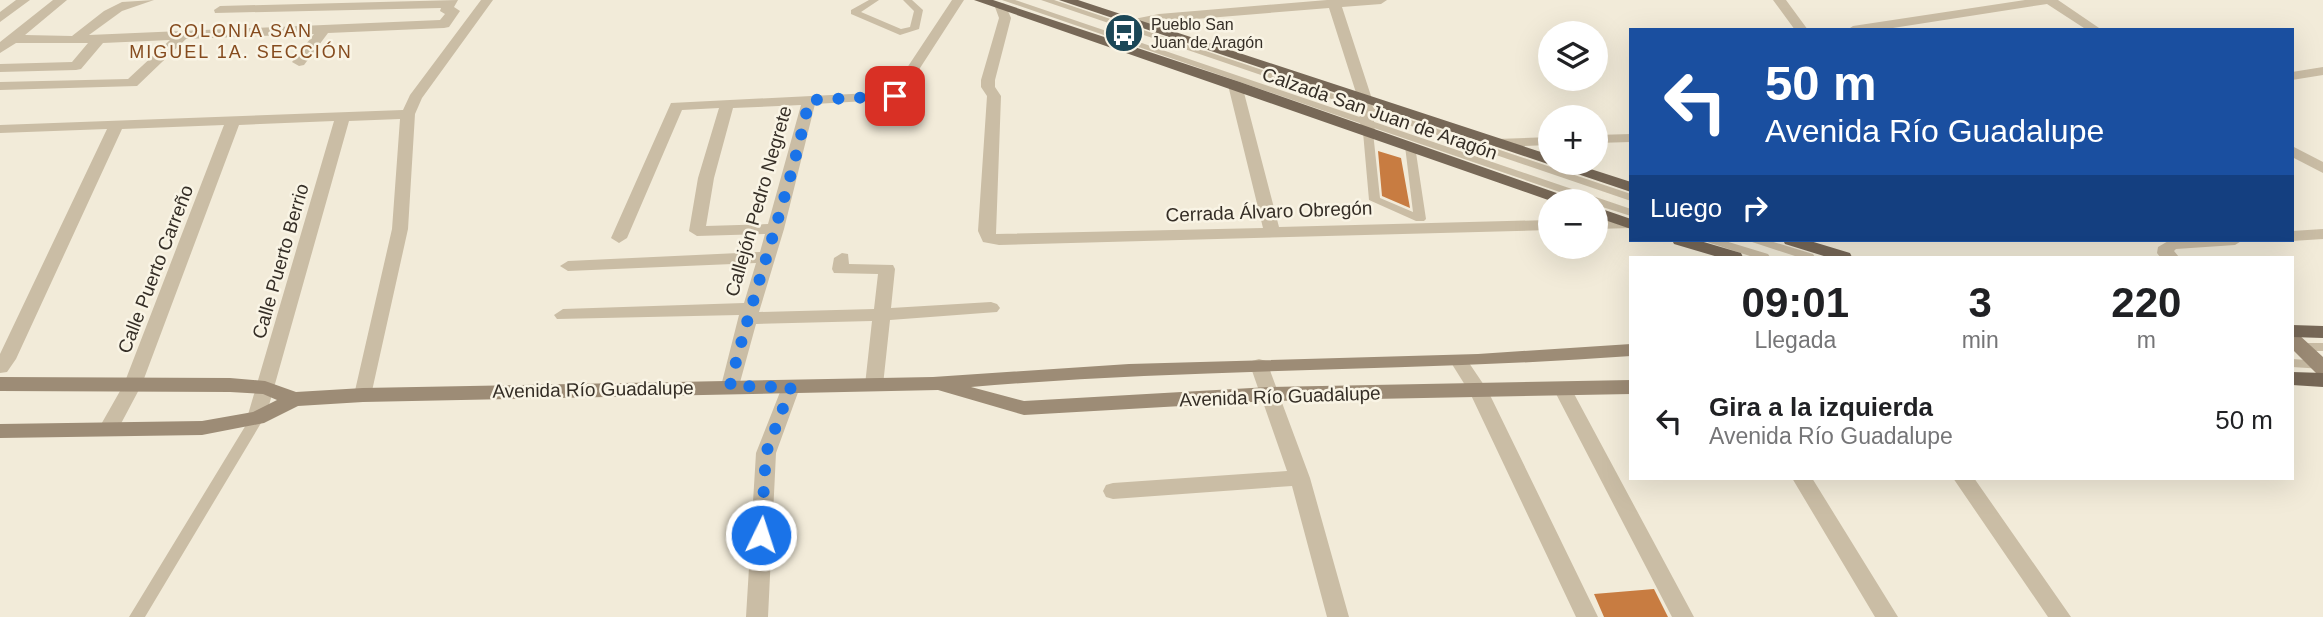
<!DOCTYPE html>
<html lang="es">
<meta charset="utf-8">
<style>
body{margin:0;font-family:Arial,sans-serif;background:#f2f2f2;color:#202124;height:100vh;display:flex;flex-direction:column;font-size:26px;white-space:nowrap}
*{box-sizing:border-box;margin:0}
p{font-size:23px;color:#757577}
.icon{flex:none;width:38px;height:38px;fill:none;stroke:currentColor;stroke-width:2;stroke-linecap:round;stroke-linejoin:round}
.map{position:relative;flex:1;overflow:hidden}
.sheet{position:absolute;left:1629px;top:256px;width:665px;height:224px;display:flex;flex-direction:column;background:#fff;border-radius:0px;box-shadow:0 7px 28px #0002}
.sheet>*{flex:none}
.hud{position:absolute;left:1629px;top:28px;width:665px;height:214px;border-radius:0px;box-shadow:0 7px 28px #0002;background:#1a4fa0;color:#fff;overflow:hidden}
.controls{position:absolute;left:1538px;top:21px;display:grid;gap:14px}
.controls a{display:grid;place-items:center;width:70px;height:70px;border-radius:50%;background:#fff;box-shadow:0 7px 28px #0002;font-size:35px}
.pin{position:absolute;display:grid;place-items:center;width:60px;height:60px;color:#fff;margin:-30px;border-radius:14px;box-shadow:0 4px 10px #0006}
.me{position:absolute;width:77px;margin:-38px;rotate:4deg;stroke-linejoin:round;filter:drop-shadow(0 0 5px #0008)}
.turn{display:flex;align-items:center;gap:24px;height:147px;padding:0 21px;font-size:32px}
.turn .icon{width:91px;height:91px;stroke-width:2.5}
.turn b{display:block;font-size:49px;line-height:60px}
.then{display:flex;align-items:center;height:66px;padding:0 21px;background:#0003;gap:14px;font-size:26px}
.eta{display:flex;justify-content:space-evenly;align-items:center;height:119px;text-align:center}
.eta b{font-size:42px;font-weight:700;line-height:49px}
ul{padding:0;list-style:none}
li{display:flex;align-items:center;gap:21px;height:91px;padding:0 21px}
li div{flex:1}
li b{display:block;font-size:26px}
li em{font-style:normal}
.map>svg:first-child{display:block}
.building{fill:#c87c41}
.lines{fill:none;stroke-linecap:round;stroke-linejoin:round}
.lane{fill:#cabda5;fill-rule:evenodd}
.street{fill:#cabda5;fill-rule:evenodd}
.secondary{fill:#9d8c76;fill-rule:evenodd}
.primary{fill:#776857;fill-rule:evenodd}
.route{stroke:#1a73e8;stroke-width:12;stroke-dasharray:0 21.6}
.labels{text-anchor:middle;stroke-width:5;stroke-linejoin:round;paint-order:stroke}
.far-poi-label{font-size:16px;fill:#352e26;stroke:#f9f4e5;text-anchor:start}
.far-neighbourhood-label{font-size:18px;letter-spacing:2px;fill:#854b1e;stroke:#f9f4e5}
.street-label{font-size:19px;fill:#352e26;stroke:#f9f4e5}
</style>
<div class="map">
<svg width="2323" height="617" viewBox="0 0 2323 617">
<rect width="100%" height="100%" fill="#f2ebd9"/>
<path class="building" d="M1378,151L1401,158L1410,208L1382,196Z
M1654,589L1668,617H1604L1594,594Z"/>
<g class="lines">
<path class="lane" d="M869,0H879L861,12L901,29L910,27L914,11L903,0H912L923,10L919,29L900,35L851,14V10Z
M1002,0H1015L1631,209V216L1596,205V201H1586Z
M1041,0H1054L1631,194V201Z
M1368,129L1373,132L1380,198L1413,212L1405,146L1410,143L1415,146L1426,219L1424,221H1416L1369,200L1363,132Z
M1705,240H1722L1768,254L1770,257H1753L1707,242Z
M1750,240H1767L1813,254L1815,257H1798L1752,242Z
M2292,343H2323V351H2292Z
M2292,359L2323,361V369L2292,367Z
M257,413L262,415L264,418L145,617H129L252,415Z"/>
<path class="street" d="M16,0H30L0,22V12Z
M53,0H67L25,35L72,36L104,11L122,2L154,0L122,11L89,35L440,20L445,14L440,11L441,8L215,13L214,10L220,6L458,0L454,7L460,11L449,27L444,28L328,33L304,65L299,66L292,62L314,34L186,39L137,86L0,90V82L128,79L170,40L103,43L81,69L76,70L0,72V64L72,62L88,43H16L0,53V42Z
M481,0H493L422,98L415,114L408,229L370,400H356L354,395L392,229L400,119L349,121L264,423H250L247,418L334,121L239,125L142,384L116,433H102L99,428L124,384L224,125L122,129L16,359L7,372L0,373V354L107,129L0,133V125L403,110L410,95Z
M952,0H964L900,99L815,104L784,229L759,312L874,309L878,274L834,273L832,269L834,258L842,253L848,254L849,264L893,265L895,269L891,308L991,302L997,304L1000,308L997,312L890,320L883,385L881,390H867L865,385L872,321L756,324L739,386L737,391H723L721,386L739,315L557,319L554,315L563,309L744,303L756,263L568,271L560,266L568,261L760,252L765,234L697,236L689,231L698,178L719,108L682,110L627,238L619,243L611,238L671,103L891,92ZM801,105L768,224L706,226L714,178L733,108Z
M1327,0H1387L1381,4L1342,7L1372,99L1375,132L1373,135H1363L1361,132L1358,99L1329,8L1159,22L1134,27L1128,23L1129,20L1159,14Z
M1773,0H1786L1808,30H1795Z
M2025,0H2058L2102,30H2087L2047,4L1880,30H1847L1853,26Z
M1001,3L1005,4L1011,18L995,80V87L1001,96L996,234L1263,228L1228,85L1235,81L1242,85L1279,227L1550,220V230L999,245L983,242L978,231L987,96L981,87V80L999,18L995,7Z
M2323,67V75L2292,80V72Z
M1631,134V142L1596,143V135Z
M1550,137V145L1496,147L1489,143L1496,139Z
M2292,146L2323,162V173L2292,157Z
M1596,219L1631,220V228L1596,229Z
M2323,229V239L2292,241L2287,240H2292V231Z
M2170,240H2243L2235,245L2176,249L2174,251L2179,257H2160L2157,253L2158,247Z
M1459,355L1465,357L1488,391L1598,617H1576L1470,393L1450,361L1453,357Z
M1259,359L1266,361L1268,365L1310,478L1349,617H1327L1292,486L1113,499L1106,497L1103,491L1106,485L1113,483L1287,471L1250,365L1252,361Z
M791,380L798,382L800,387L776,453L768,617H746L756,453L782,387L784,382Z
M1563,383L1570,385L1572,390L1694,617H1672L1554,390L1556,385Z
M1792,478H1812L1898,617H1875Z
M1953,478H1974L2071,617H2048Z"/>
<path class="secondary" d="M2292,332L2298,334L2323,357V374L2316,373L2292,349Z
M1631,344V356C1411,372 1191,368 971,387L1024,401L1269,387L1631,380V394L1269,401L1024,415L938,390L363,402L298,406L264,423L202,435L0,438V424L202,421L253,412L277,400L263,394L230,392L0,391V377L230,378L265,381L296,392L363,388L933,377L1129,364L1478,354Z"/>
<path class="primary" d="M974,0H993L1240,82L1571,198L1573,201H1551Z
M1059,0H1078L1550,155V163H1572L1631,182V192Z
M1596,207L1631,219V229L1596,217Z
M1672,240H1697L1741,253L1743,257H1718L1674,244Z
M1783,240H1807L1850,253L1852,257H1827L1785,244Z
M2292,325L2323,326V338L2292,337Z
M2292,372L2323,373V387L2292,385Z"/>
</g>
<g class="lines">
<path class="route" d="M761,535L766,453L791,387L730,386C753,290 789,197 809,100L895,96"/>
</g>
<defs>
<g id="bus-disc" transform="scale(2.0125)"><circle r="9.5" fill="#1b4757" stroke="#f9f4e5"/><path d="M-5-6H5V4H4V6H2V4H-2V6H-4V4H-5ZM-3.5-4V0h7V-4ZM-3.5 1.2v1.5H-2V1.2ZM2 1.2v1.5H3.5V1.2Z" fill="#fff"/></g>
</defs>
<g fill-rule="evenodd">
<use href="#bus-disc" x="1124" y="33"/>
</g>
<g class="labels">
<g class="far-poi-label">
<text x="1151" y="30">Pueblo San<tspan x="1151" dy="18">Juan de Aragón</tspan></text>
</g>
<g class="far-neighbourhood-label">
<text x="241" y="37">COLONIA SAN<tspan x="241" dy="21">MIGUEL 1A. SECCIÓN</tspan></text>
</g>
<g class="street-label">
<text transform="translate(1380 113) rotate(19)" y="7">Calzada San Juan de Aragón</text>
<text transform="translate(758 201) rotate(-74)" y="7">Callejón Pedro Negrete</text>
<text transform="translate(1269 211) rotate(-2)" y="7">Cerrada Álvaro Obregón</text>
<text transform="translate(280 261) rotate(-74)" y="7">Calle Puerto Berrio</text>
<text transform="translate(155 269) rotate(-69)" y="7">Calle Puerto Carreño</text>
<text transform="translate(593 389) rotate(-1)" y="7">Avenida Río Guadalupe</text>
<text transform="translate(1280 396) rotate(-2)" y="7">Avenida Río Guadalupe</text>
</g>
</g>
</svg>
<div class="controls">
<a><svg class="icon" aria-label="layers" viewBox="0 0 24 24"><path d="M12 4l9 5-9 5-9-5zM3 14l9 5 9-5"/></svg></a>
<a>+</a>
<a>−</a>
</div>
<div class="pin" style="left:895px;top:96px;background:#d93025"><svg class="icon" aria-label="arrive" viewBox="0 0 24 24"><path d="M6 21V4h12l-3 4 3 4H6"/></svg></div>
<svg class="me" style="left:761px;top:535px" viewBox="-20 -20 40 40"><circle r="17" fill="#1a73e8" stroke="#fff" stroke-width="3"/><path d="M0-11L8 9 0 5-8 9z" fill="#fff"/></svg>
<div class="hud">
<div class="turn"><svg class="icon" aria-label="left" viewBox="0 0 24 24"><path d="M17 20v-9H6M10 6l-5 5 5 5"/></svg><div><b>50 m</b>Avenida Río Guadalupe</div></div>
<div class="then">Luego<svg class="icon" aria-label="right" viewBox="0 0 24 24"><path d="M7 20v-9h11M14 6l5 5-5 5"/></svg></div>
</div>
<section class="sheet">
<div class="eta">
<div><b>09:01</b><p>Llegada</p></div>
<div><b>3</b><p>min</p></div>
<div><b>220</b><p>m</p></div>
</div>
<ul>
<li><svg class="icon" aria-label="left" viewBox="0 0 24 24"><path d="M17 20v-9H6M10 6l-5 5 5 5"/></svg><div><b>Gira a la izquierda</b><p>Avenida Río Guadalupe</p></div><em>50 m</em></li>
</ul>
</section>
</div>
